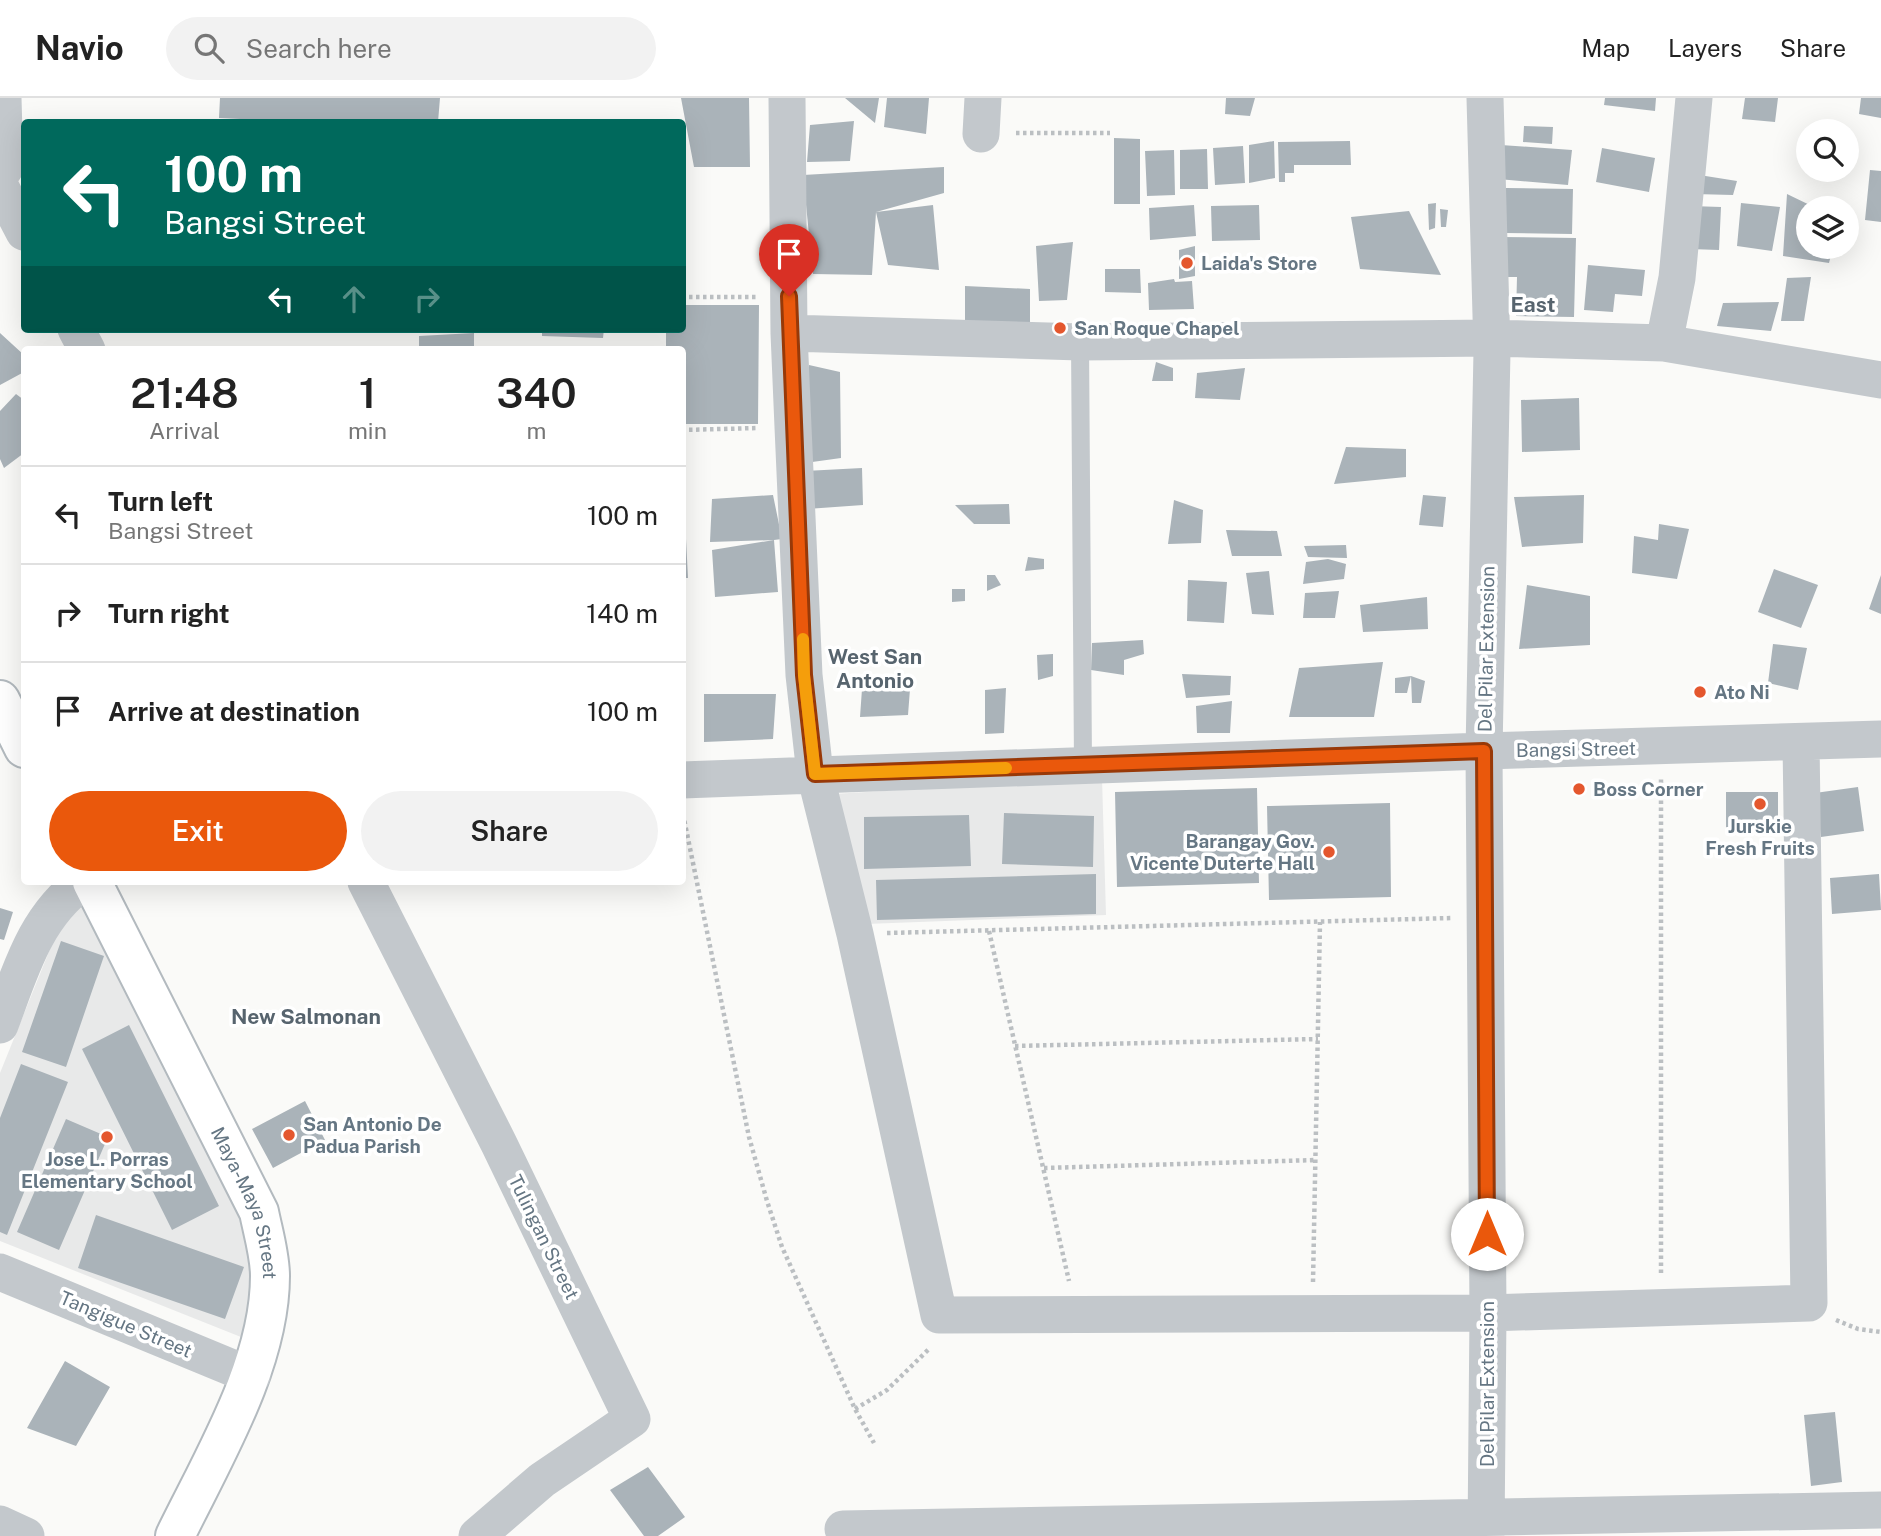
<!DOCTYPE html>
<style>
body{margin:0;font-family:"Public Sans",sans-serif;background:#f2f2f2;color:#222;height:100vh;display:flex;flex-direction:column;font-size:26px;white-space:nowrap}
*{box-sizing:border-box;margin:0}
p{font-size:23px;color:#767676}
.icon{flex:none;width:38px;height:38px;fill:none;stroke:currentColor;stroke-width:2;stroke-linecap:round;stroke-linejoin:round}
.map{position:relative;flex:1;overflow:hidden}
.details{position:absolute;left:21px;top:248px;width:665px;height:539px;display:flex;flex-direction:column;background:#fff;border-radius:7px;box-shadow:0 7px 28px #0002}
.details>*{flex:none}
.hud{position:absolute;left:21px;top:21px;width:665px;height:214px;border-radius:7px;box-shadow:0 7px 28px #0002;background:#00695c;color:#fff;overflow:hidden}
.fabs{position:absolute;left:1796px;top:21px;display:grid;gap:14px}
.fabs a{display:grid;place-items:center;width:63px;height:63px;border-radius:50%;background:#fff;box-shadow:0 7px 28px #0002;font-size:35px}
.pin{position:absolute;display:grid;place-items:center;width:60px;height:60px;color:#fff;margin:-72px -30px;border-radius:50% 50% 50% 0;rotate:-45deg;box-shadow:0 0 7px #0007}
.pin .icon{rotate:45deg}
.me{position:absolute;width:77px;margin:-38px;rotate:0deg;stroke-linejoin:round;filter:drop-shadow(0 0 5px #0008)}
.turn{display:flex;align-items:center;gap:24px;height:147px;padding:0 28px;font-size:32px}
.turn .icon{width:91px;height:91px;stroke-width:2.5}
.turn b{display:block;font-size:49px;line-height:60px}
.lanes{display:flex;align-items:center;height:66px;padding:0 28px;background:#0003;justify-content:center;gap:35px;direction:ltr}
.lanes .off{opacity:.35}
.eta{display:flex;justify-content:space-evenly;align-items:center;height:119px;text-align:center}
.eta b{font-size:42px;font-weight:600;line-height:49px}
.action{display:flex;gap:14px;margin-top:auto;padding:14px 28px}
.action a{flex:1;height:80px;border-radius:42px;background:#ea580c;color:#fff;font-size:28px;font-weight:600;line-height:80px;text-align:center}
.action a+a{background:#f2f2f2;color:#222}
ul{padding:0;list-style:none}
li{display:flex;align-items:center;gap:21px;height:98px;padding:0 28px;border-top:2px solid #e0e0e0}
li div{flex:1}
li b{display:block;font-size:26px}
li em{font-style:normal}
header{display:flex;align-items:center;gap:42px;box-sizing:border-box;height:98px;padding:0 35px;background:#fff;border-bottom:2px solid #e0e0e0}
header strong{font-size:33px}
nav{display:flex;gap:38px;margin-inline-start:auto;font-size:24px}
.search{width:490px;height:63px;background:#f2f2f2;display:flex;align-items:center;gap:18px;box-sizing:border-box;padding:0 24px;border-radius:38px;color:#767676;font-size:26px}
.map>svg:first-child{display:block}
.built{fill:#e8e9e9}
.building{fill:#aab3b9}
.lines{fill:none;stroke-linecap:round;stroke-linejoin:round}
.secondary-casing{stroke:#b3babf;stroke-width:42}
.path{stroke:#bbbfc2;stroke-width:4.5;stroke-dasharray:3.5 3.5;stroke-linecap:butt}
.lane{stroke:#c3c8cc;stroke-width:18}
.street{stroke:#c3c8cc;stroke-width:37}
.secondary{stroke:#fff;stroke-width:38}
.route-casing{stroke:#983908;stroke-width:18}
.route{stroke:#ea580c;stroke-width:12}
.slow{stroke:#f59e0b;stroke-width:12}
.poi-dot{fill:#e4572e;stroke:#fff;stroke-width:2.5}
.labels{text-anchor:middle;stroke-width:7;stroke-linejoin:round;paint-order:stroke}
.poi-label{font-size:19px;font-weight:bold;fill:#657683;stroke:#fff;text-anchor:start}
.street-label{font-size:19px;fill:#657683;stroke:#fff}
.neighbourhood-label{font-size:21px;font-weight:bold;fill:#57646e;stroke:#fff}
</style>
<header>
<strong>Navio</strong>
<div class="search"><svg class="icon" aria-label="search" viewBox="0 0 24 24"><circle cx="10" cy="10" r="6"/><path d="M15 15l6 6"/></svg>Search here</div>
<nav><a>Map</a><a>Layers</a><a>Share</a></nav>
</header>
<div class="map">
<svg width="1881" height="1438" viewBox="0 0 1881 1438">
<rect width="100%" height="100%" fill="#fafaf8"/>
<path class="built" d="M1102,680L1106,817L866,826L833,696Z
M85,799L247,1102L262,1172L241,1239L0,1143V975L65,814Z"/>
<path class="building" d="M220,0H440L438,24H305L219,20Z
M681,0H749L750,69H694Z
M845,0H879L875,25Z
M887,0H929L926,36L884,29Z
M1226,0H1255L1250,18L1225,16Z
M1605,0H1656L1655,13L1604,7Z
M1745,0H1778L1775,24L1742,21Z
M1861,0H1881V20L1859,16Z
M854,23L850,63L807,64L810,27Z
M1524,28L1553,29L1552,46L1523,44Z
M1114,40L1140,41V106H1114Z
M1274,43L1275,80L1249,85V47Z
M1350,43L1351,67H1294V75H1285V84H1279L1278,44Z
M1501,47L1572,52L1568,87L1498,81Z
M1243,48L1245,85L1215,87L1213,50Z
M1602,50L1655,60L1649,94L1596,84Z
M1207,51L1208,91H1180V52Z
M1174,52L1175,97L1147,98L1145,53Z
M944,69V95L876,114L872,177L813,176L803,77Z
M1870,72L1881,73V124L1865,122Z
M1693,76L1737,83L1733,97L1694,96Z
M1506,90L1573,91L1572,136L1505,135Z
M1787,96L1816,110H1808V149H1833L1829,165L1783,158Z
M1436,105L1435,130L1429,132L1428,106Z
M1741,105L1780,109L1772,153L1737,148Z
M933,107L939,172L888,167L876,114Z
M1194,107L1196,138L1150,142L1149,110Z
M1259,107L1260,142L1212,143L1211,108Z
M1691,108L1721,109L1719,152L1690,151Z
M1440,111L1448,112L1446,129H1441Z
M1409,113L1441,177L1360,171L1351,119Z
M1501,139L1576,140L1574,219L1516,218L1517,179H1500Z
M1073,144L1067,202L1039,203L1036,148Z
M1195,148V178L1179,181V152Z
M1588,167L1645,172L1642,198L1615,196L1613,214L1584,212Z
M1105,171H1140L1141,195L1105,194Z
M1811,179L1804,223H1781L1787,180Z
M1174,181L1175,184L1192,183L1194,211L1149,212L1148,185Z
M965,188L1030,191V234L965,230Z
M1779,204L1771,233L1717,228L1723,205Z
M682,207H759L758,326H682V252H666V231H682Z
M542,231H604L603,240L542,238Z
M0,235L24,257V274L0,287Z
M474,235V252H419V238Z
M1156,264L1173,270V283H1152Z
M809,267L840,274L841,360L805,365Z
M1245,270L1240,302L1195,300L1197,275Z
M16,296L24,302V355L4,370L0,361V313Z
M1579,300L1580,352L1522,354L1521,302Z
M1346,349L1406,351V379L1334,386Z
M862,370L863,407L807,411L805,373Z
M773,397L782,441L774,442L778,494L715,499L712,452L774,442L710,444L712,401Z
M1423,397L1446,399L1443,429L1419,427Z
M1584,397L1583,445L1522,449L1514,399Z
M1174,402L1203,412L1201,445L1168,446Z
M1009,406L1010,426H974L955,407Z
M1659,426L1689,431L1677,481L1632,475L1634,438L1658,442Z
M1226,432L1277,433L1282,458H1232Z
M682,441H686L688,480H682Z
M1346,447L1347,460L1308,459L1304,448Z
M1028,459L1044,461V471L1025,473Z
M1328,461L1346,466L1344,481L1303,486L1306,464Z
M1774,471L1818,487L1801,530L1758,514Z
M1269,473L1274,517L1252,516L1246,475Z
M987,477H995L1001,487L987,493Z
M1881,477V516L1869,511Z
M1188,482L1227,484L1224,525L1187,523Z
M1527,487L1590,498V547L1519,551Z
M952,491H965V503L952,504Z
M1339,493L1335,520H1303L1305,495Z
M1427,499L1428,531L1363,534L1360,507Z
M1143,542L1144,556L1124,562V577L1091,572L1092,545Z
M1773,546L1807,550L1798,592L1768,585Z
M1053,556V578L1038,582L1037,557Z
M1383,564L1374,619H1289L1299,570Z
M1182,576L1231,578L1230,597L1186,600Z
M1411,578L1407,595H1395V580Z
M1411,578L1425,583L1421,605H1412Z
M1006,590L1004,635L985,636V592Z
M862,591H910L908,617L860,619Z
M704,596H776L773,641L704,644Z
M1232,603L1230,635H1197L1196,608Z
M1858,689L1864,733L1821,739L1815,695Z
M1257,690L1259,785L1117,789L1115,694Z
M1726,694H1778V734H1726Z
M1390,705L1391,799L1269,802L1267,708Z
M1004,715L1094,718L1093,769L1002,766Z
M969,717L971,768L864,771V719Z
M1096,776V816L877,822L876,782Z
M1879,776L1881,812L1832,816L1830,780Z
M0,810L13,814L4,842L0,841Z
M61,843L104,858L66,969L22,954Z
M129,927L219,1108L172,1132L82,951Z
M21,966L68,984L7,1137L0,1134V1020Z
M305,1003L325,1042L273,1070L252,1031Z
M66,1021L108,1039L59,1152L17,1134Z
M96,1117L244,1169L225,1221L78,1170Z
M65,1263L110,1289L76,1348L27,1330Z
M1835,1314L1842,1384L1811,1388L1804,1317Z
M648,1369L685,1419L658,1438H644L610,1392Z"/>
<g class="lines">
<g class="secondary-casing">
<g id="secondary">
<path d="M0,602L24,650"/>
<path id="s1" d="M92,784L259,1114C263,1134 270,1157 270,1178C270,1266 213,1360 175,1438"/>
</g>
</g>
<path class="path" d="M1016,35H1110
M682,199H757
M682,332L759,330
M683,716L749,1039L767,1103L782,1149L855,1311L874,1345
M989,833L1069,1183
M887,835L1452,820
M1015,948L1318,941
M1044,1070L1316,1062
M1661,1175V680
M1313,1184L1320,824
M1836,1222L1858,1231L1881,1234
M855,1311L887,1292L929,1251"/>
<path class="lane" d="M1080,244L1083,667"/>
<path class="street" d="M787,0L789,235L793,329L804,577L815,676L855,836L939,1217L1488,1215L1809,1205L1801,644
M1485,0L1492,253L1484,653L1488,1215L1486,1438
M981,36L983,0
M0,77L5,70L3,0
M0,88L24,134
M76,231L87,252
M789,235L1080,244L1491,240L1664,245L1881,282
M1664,245L1677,180L1694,0
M682,682L1484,653L1881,641
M366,784L499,1046L632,1321L542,1382L477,1438
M0,927C20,874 35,818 83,784
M0,1174L252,1278
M0,1426L26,1438
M843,1431L1881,1412"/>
<use href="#secondary" class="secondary"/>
</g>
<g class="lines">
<g class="route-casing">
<path id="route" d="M789,198L804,577L815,676L1484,653L1487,1136"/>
</g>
<use href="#route" class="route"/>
<path class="slow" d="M803,541L804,577L815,676L1006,670"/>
</g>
<g class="poi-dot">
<circle cx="1187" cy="165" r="7"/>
<circle cx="1060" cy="230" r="7"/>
<circle cx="1700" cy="594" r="7"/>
<circle cx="1579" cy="691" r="7"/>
<circle cx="1760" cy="706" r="7"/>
<circle cx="1329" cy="754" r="7"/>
<circle cx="289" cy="1037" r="7"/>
<circle cx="107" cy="1039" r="7"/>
</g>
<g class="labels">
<g class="poi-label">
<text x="1201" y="172">Laida's Store</text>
<text x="1074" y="237">San Roque Chapel</text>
<text x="1714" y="601">Ato Ni</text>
<text x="1593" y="698">Boss Corner</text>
<text x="1760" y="735" text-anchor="middle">Jurskie<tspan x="1760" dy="22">Fresh Fruits</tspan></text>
<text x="1315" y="750" text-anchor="end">Barangay Gov.<tspan x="1315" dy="22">Vicente Duterte Hall</tspan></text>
<text x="303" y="1033">San Antonio De<tspan x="303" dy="22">Padua Parish</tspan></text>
<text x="107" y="1068" text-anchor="middle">Jose L. Porras<tspan x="107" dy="22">Elementary School</tspan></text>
</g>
<g class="street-label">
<text transform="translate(1486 551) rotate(-89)" y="7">Del Pilar Extension</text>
<text transform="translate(1576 651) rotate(-1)" y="7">Bangsi Street</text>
<text dy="7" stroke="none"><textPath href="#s1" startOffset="357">Maya-Maya Street</textPath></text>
<text transform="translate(544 1139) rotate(64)" y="7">Tulingan Street</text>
<text transform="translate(126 1226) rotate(23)" y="7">Tangigue Street</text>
<text transform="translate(1487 1286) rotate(-90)" y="7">Del Pilar Extension</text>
</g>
<g class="neighbourhood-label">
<text x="1533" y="214">East</text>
<text x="875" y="566">West San<tspan x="875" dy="24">Antonio</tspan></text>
<text x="306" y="926">New Salmonan</text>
</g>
</g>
</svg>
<div class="fabs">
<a><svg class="icon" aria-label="search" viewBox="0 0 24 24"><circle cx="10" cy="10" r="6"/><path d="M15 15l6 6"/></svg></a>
<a><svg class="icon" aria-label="layers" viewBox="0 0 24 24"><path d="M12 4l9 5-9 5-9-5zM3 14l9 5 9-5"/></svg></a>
</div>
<div class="pin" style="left:789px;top:198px;background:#d93025"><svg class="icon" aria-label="arrive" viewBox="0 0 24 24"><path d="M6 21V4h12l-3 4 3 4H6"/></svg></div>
<svg class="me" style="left:1487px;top:1136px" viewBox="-20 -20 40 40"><circle r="19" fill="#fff"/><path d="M0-13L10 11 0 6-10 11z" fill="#ea580c"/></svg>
<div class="hud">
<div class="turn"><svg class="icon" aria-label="left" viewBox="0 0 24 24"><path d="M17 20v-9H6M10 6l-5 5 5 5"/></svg><div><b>100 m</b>Bangsi Street</div></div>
<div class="lanes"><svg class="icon" aria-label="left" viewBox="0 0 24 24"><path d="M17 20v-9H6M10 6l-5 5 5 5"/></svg><svg class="icon off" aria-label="ahead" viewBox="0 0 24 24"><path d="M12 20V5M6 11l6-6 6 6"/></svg><svg class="icon off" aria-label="right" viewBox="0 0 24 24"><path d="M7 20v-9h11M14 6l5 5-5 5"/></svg></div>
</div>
<section class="details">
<div class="eta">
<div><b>21:48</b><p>Arrival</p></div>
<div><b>1</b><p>min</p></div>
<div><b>340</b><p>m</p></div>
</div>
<ul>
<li><svg class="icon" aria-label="left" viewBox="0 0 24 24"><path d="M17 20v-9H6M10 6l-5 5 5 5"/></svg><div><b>Turn left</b><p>Bangsi Street</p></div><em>100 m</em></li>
<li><svg class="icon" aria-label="right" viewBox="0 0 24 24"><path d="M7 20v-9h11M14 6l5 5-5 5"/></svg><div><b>Turn right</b></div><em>140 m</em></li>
<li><svg class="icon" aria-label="arrive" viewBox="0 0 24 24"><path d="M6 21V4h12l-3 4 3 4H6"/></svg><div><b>Arrive at destination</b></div><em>100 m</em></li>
</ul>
<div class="action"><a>Exit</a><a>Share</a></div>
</section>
</div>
